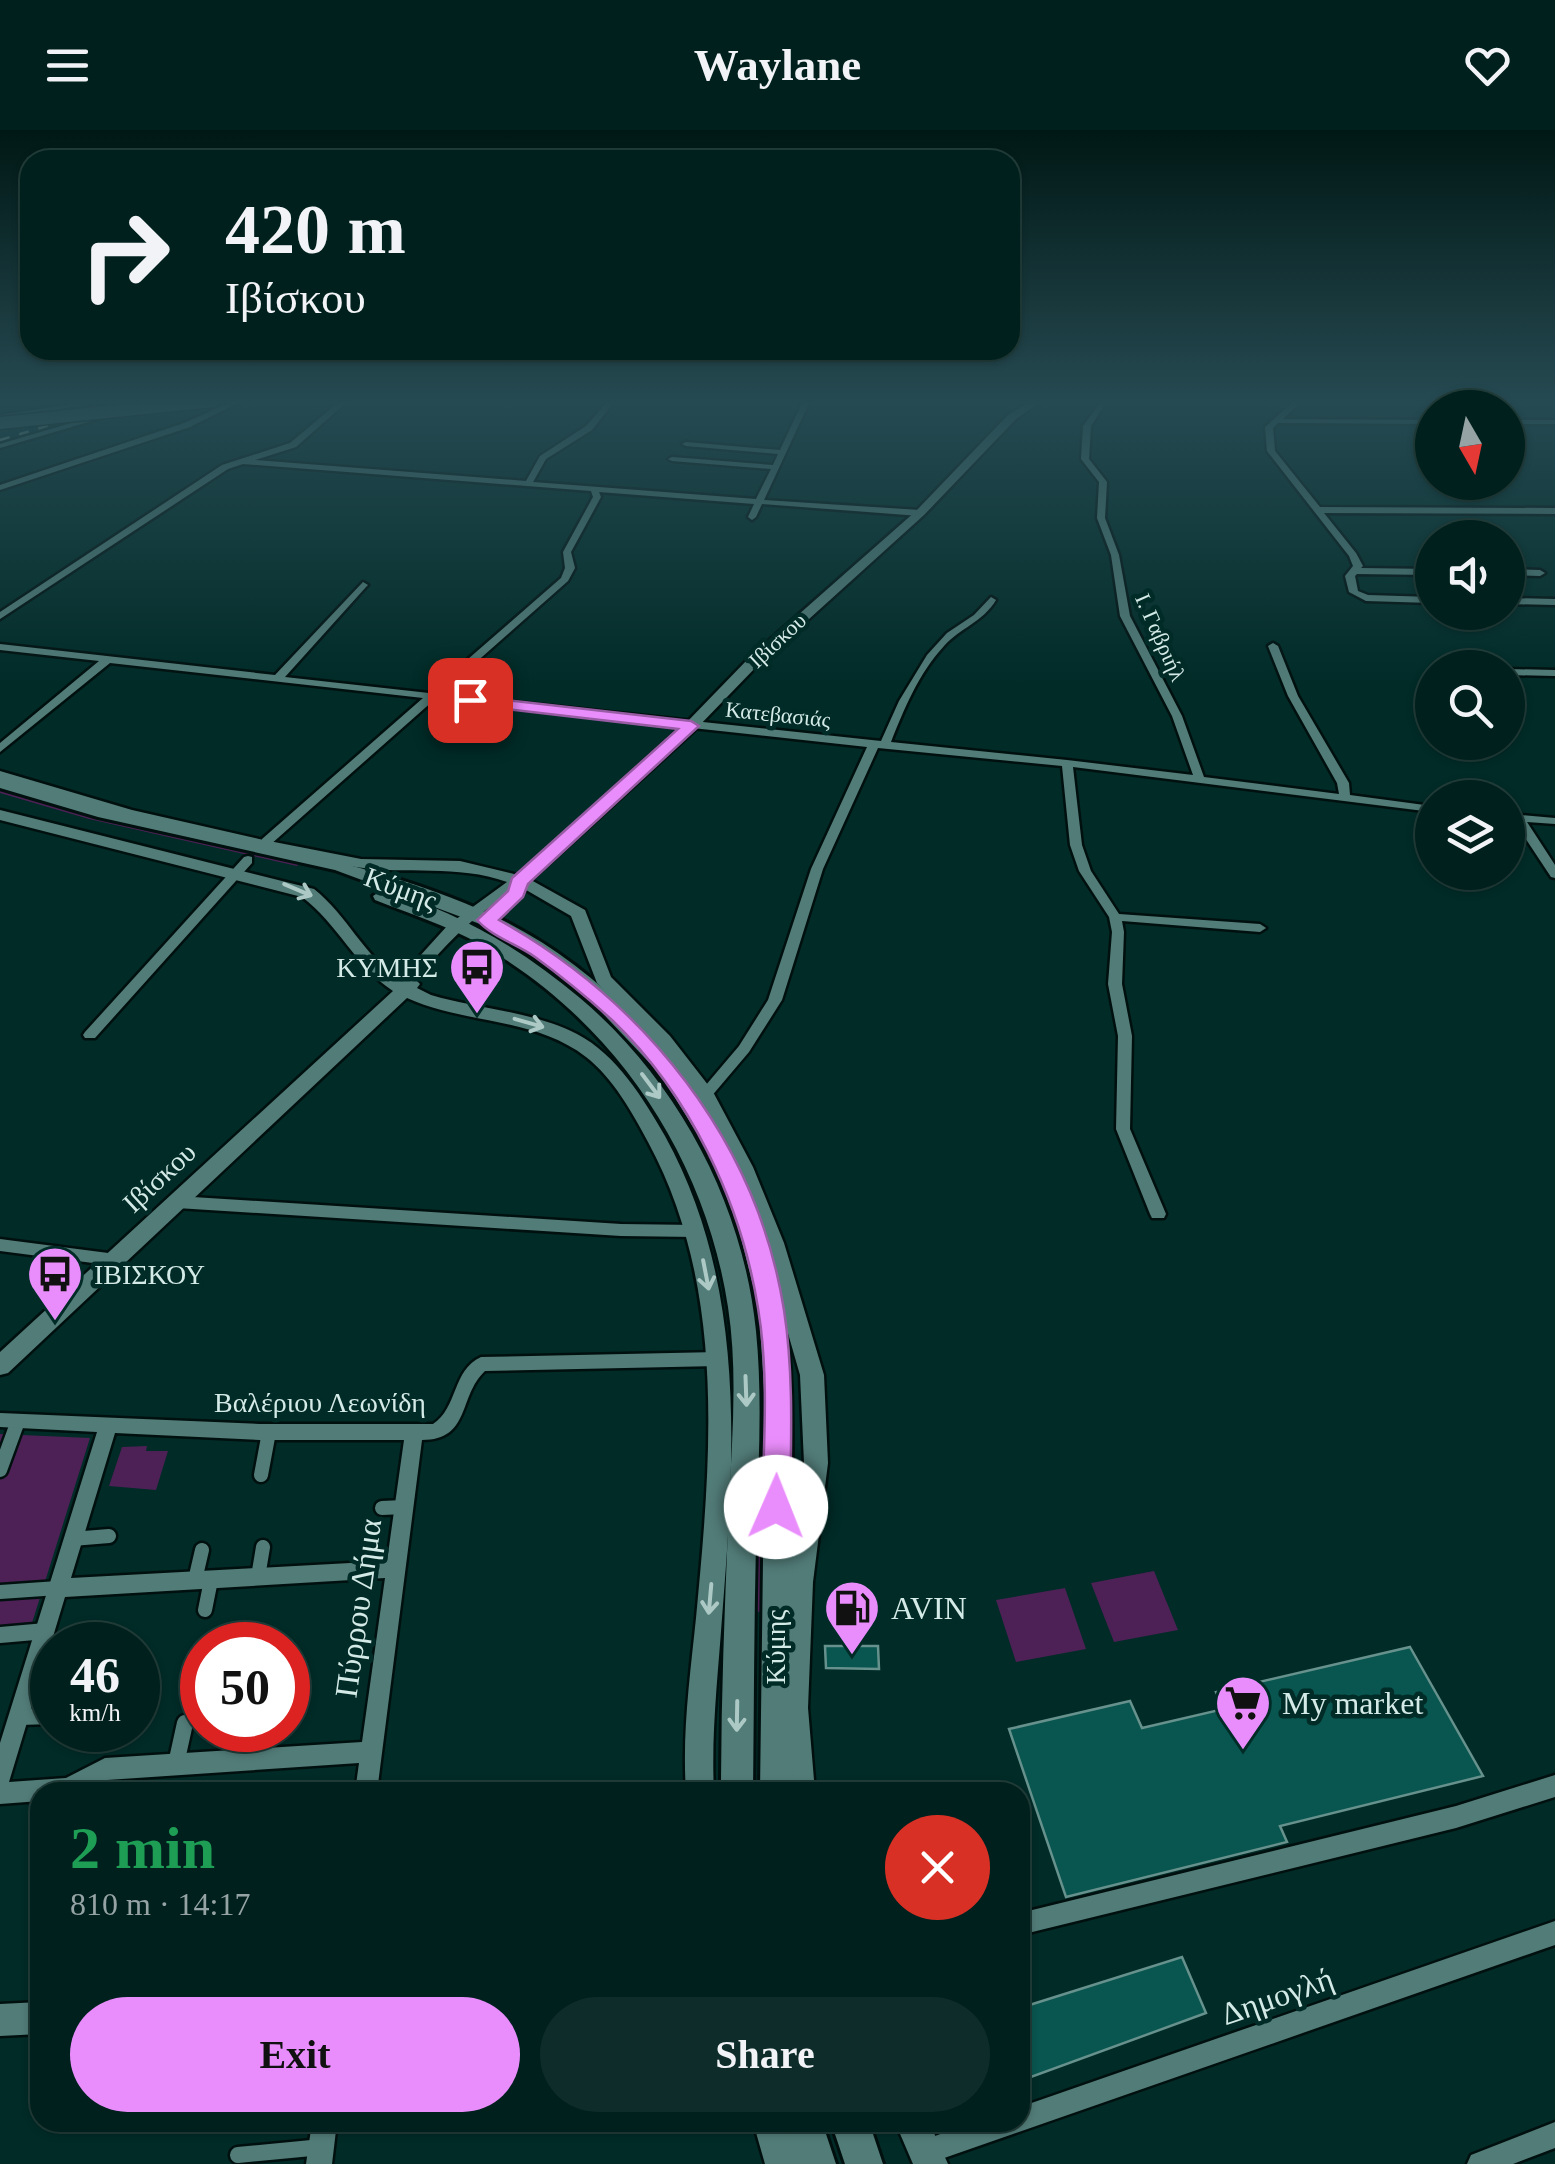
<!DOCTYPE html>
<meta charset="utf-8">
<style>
body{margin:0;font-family:Georgia,serif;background:#0e2d2a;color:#f1f3f6;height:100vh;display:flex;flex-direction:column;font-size:38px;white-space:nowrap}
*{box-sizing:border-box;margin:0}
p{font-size:32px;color:#95a3a4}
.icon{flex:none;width:55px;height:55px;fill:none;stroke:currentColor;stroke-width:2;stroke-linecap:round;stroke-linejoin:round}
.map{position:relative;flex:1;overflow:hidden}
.sheet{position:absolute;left:30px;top:1652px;width:1000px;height:350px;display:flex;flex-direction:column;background:#00201d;border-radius:30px;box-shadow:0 2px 8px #0004,0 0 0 2px #223e3b}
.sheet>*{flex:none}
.guide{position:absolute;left:20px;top:20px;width:1000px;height:210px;border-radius:30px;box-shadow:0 2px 8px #0004,0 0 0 2px #223e3b;background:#00201d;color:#f1f3f6;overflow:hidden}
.needle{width:65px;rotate:171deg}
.fabs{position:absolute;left:1415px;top:260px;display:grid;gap:20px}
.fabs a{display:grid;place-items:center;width:110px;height:110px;border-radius:50%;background:#00201d;box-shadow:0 2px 8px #0004,0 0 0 2px #223e3b;font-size:50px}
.speed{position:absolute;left:30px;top:1492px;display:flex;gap:20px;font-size:50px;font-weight:700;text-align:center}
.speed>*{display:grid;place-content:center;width:130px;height:130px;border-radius:50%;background:#00201d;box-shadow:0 2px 8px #0004,0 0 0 2px #223e3b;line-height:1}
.speed small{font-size:25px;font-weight:400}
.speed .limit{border:15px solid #d22;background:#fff;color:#111}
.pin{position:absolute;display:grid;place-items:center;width:85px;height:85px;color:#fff;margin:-42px;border-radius:20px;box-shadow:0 5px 15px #0006}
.me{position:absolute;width:110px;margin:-55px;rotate:1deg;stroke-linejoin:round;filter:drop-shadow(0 0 8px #0008)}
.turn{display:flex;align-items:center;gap:35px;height:210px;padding:0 40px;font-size:45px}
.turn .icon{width:130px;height:130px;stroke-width:2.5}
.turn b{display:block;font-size:70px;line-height:85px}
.round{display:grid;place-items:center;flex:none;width:105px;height:105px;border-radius:52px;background:#0e2d2a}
.headline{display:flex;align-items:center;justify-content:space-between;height:170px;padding:0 40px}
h1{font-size:60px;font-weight:800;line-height:75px;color:#1e9e55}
.cta{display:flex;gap:20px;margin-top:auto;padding:20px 40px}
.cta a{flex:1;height:115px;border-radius:60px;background:#ea8dfc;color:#111;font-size:40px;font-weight:800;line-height:115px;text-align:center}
.cta a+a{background:#0e2d2a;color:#f1f3f6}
header{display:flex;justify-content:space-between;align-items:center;height:130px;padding:0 40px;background:#00201d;font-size:45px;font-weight:800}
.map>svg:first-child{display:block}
.green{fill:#4d2155}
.building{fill:#09554f;stroke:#66918c;stroke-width:2.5}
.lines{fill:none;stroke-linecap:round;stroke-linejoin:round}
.pedestrian-far1-casing{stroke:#00100f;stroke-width:19}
.pedestrian-casing{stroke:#00100f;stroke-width:21}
.minor-casing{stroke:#00100f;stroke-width:5}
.tertiary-casing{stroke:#00100f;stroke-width:5}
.secondary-casing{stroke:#00100f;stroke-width:6}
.pedestrian-far1{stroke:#527c78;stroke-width:14}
.pedestrian{stroke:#527c78;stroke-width:16}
.minor{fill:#527c78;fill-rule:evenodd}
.tertiary{fill:#527c78;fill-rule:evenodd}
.secondary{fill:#527c78;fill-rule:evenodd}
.rail{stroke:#a7c1be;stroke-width:2.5;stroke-dasharray:10 10;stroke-linecap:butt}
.secondary-bridge-casing{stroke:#00100f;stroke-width:15;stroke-linecap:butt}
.secondary-bridge{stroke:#527c78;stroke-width:12}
.oneway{stroke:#adc9c6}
.route{fill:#ea8dfc;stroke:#985ca4;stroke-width:2.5}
.labels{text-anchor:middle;stroke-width:9;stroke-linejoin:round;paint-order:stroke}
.far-street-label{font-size:22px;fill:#d4eae7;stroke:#002b27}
.street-label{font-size:28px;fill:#d4eae7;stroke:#002b27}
.poi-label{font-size:28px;fill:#d4eae7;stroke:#002b27;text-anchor:end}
.near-street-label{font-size:32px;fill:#d4eae7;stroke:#002b27}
.near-poi-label{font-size:32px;fill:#d4eae7;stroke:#002b27;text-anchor:start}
</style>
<header><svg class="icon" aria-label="menu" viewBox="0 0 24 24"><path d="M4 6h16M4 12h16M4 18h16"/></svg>Waylane<svg class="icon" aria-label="heart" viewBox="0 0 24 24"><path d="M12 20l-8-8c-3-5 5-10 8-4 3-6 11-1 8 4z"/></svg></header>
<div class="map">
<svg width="1555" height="2034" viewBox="0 0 1555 2034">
<rect width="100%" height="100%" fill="#002b27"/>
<path class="green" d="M0,657L95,685L302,732L297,736L89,689L0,663Z
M636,914C790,1089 768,1268 762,1483L756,1481L754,1343L705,1028L671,971L629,917Z
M0,1304L90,1308L27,1509L0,1510Z
M147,1316L146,1321H168L156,1360L109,1356L122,1317Z
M1154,1441L1178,1500L1114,1512L1091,1453Z
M1065,1458L1086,1519L1016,1532L996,1470Z"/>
<path class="building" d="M825,1516H878L879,1539L826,1538Z
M1410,1517L1483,1646L1280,1696L1287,1712L1066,1767L1009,1599L1130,1571L1142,1598L1224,1579L1216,1562Z
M1182,1827L1206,1883L1020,1951V1878Z"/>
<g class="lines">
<g class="pedestrian-far1-casing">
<path id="pedestrian-far1" d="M0,1340L18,1291
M261,1345L269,1302
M382,1378L404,1377
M72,1409L109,1406
M258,1447L263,1417
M195,1450L202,1420
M0,1462L58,1458
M205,1480L211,1450"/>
</g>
<g class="pedestrian-casing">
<path id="pedestrian" d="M0,1505L46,1501
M19,1587L52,1586
M252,1629L258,1600
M176,1634L185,1593
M238,2025L322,2017"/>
</g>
<g class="minor-casing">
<path id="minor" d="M93,271H108L0,289V285Z
M233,271L240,272L190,297L0,360V355L184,293Z
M340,271H348L296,317L255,330L526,351L540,326L586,296L608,271H615L592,300L546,329L533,352L756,369L771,339L672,331L668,329L672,327L773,335L778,324L686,316L682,314L686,312L780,320L803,271H810L764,370L920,380L924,383L920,386L762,374L756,387L752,390L748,387L754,374L599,362L601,367L571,422L575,438L568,451L440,564L881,611L899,571L927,525L947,503L974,485L991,467L996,470C983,492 960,498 944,516C919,543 904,579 891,612L1067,630L1193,645L1172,586L1120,486L1111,425L1097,388L1099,352L1081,329L1083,296L1101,271H1107L1091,296L1089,329L1107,352L1105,388L1119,425L1130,486L1182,586L1204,647L1339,664L1337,653L1288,566L1268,516L1273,513L1278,516L1298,566L1349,653L1350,665L1432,676V682L1073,637L1082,715L1091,741L1119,784L1260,794L1266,798L1260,802L1122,791L1124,802L1122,854L1132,906L1130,999L1166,1084L1164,1088H1152L1150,1084L1116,999L1118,906L1108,854L1112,802L1109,787L1079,741L1070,715L1062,636L878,618L823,739L782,870L749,922L710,968H700L698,965L700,962L739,916L768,870L811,739L867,617L434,570L270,715H262V709L423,568L110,533L0,622V613L99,531L0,520V514L275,545L363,452L368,455L366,457L285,547L429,563L561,448L565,438L563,422L593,367L591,361L243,334L228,339L0,489V482L222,335L290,313Z
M1012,271H1038L1039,272L1035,274Z
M1294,271H1302L1283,289L1432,290V294L1278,293L1273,298L1275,321L1320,377L1555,378V384L1324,383L1356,423L1363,436L1361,438L1432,439V445L1357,444L1355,446L1358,461L1368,465L1432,467V473L1366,471L1349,462L1345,446L1353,436L1349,426L1267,321L1265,297Z
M105,283L112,285L0,318V314Z
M1508,290H1555V294H1508Z
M1508,439L1540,440L1545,443L1540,446L1508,445Z
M1508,468L1555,469V475L1508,474Z
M1508,539L1555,540V546L1508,545Z
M1508,684L1555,688V694L1527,692L1555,735V748L1551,747L1514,691L1508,690Z
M248,726L252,727V733L95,908H85L83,905L85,902L244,727Z
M177,1066L621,1094L696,1095L702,1097L704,1101L702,1105L696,1107L621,1106L177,1078L171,1076L169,1072L171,1068Z
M0,1109L116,1124L122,1126L124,1130L122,1134L116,1136L0,1121Z
M718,1222L724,1224L727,1229L724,1234L718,1236L485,1241C458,1266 471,1310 422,1310L377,1662H355L359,1633L107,1650L83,1662H40V1671L0,1674V1613L97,1302L0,1297V1283L260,1294H433C458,1278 452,1240 481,1227ZM115,1303L260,1310H404L387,1431L71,1448ZM385,1448L362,1612L105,1628L66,1648L9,1652L65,1467Z
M1555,1645V1667L1456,1698L1020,1805V1783L1456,1676Z
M1555,1791V1815L927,2034L916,2031L912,2022L916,2013L973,1992H1020V1977Z
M312,1992H337L332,2034H306Z
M1555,1992V2018L1513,2034H1467L1471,2025Z"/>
</g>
<g class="tertiary-casing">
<path id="tertiary" d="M1031,271H1042L1016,289L924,385L758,535L696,599L531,750L585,780L611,847L670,906L712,960L753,1037L784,1113L824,1245L828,1333L813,1452L808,1578L815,1662H787L780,1578L787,1452L804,1333L800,1245L762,1113L733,1037L697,968L656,914L597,853L571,786L521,757C480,779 445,814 416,850L420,854L417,858L431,865C478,879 532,881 577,904C617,925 643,968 665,1006C747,1155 735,1324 722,1488C718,1546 711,1604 714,1662H686C682,1604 690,1546 696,1488C711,1329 727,1158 648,1012C632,982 613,948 586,927C534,887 464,894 407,868L8,1243L0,1245V1222L393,861C355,836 338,794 302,767L0,690V680L314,759C347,785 364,826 399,849L448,795L507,752C457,734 406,745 356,737C236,718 115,689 0,650V641L132,680L259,709L361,729L460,731L518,745L686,593L748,529L916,381L1008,285Z
M40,1872V1904L0,1906V1874Z
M753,1992H787L799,2034H765Z
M895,1992H929L948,2034H913Z"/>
</g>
<g class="secondary-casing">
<path id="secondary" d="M0,648C34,657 67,669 102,678C233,712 370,728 494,786C644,857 757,1017 784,1179C795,1251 791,1326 792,1398C792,1486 794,1575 792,1662H760L765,1275L759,1179L738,1096L711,1026L661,945L590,870L533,825L480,794L335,740L98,687L0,658Z
M382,760C456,780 522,819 580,868C678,951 743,1073 756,1201C763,1271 758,1342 756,1413C754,1496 754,1579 753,1662H721C721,1566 725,1470 729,1374C732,1309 738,1242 728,1177C705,1026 614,890 480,814C447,796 411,784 375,770L373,766Z
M784,1992H822L836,2034H798Z
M831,1992H869L883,2034H845Z"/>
</g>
<use href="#pedestrian-far1" class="pedestrian-far1"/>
<use href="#pedestrian" class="pedestrian"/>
<use href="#minor" class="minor"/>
<use href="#tertiary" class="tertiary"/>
<use href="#secondary" class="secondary"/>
<path class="rail" d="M0,310L130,271"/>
<g class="secondary-bridge-casing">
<path id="secondary-bridge" d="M0,293L212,271"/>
</g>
<use href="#secondary-bridge" class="secondary-bridge"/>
</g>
<defs><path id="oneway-shaft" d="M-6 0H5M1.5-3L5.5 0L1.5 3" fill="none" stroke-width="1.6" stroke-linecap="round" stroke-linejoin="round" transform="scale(2.5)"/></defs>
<g class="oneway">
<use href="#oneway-shaft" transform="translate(298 760) rotate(23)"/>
<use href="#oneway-shaft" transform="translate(529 893) rotate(16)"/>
<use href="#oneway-shaft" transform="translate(651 956) rotate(53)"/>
<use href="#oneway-shaft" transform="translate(706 1145) rotate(79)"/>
<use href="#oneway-shaft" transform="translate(746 1261) rotate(88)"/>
<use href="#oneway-shaft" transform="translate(710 1469) rotate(95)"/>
<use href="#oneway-shaft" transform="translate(737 1586) rotate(91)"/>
</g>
<linearGradient id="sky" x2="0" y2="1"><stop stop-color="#001815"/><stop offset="0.49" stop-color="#264a52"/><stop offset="1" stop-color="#264a52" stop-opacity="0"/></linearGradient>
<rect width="1555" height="555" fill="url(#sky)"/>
<path class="route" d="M470,566L691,591L699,596L528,754L523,767L499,790C645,872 757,1010 784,1180C794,1245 791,1312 790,1377L786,1386L776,1390L766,1386L762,1377C764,1312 769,1243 758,1178C741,1072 690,965 612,890C588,868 561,846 535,827C517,814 492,807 477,790L508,761L512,748L678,599L464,574V567Z"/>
<defs>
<g id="bus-pin" transform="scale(2.875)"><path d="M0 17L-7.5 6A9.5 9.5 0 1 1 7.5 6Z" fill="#ea8dfc" stroke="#002b27"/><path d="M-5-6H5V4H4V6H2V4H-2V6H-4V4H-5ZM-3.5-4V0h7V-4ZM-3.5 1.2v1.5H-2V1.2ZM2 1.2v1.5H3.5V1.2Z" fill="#111"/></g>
<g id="fuel-pin" transform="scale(2.875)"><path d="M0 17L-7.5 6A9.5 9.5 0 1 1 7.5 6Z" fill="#ea8dfc" stroke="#002b27"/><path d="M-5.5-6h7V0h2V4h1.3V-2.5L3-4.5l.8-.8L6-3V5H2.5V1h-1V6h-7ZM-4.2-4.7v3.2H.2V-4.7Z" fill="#111"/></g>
<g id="supermarket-pin" transform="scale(2.875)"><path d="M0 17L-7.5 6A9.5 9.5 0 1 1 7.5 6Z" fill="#ea8dfc" stroke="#002b27"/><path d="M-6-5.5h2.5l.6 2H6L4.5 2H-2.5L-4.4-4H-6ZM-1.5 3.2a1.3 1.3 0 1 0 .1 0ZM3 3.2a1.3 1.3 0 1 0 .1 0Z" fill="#111"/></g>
</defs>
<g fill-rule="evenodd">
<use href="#bus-pin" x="477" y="837"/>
<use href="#bus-pin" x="55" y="1144"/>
<use href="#fuel-pin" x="852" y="1478"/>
<use href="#supermarket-pin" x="1243" y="1573"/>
</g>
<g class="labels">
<g class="far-street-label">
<text transform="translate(1161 507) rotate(66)" y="8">Ι. Γαβριήλ</text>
<text transform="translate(777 510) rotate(-43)" y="8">Ιβίσκου</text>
<text transform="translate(778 584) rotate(6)" y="8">Κατεβασιάς</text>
</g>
<g class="street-label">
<text transform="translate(401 758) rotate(20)" y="10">Κύμης</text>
<text transform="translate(159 1047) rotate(-43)" y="10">Ιβίσκου</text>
<text x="320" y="1282">Βαλέριου Λεωνίδη</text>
<text transform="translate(775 1517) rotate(-90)" y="10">Κύμης</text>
</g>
<g class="poi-label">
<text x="438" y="847">ΚΥΜΗΣ</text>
<text x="94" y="1154" text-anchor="start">ΙΒΙΣΚΟΥ</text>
</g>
<g class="near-street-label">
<text transform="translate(358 1478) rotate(-82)" y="11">Πύρρου Δήμα</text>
<text transform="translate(1277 1866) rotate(-19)" y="11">Δημογλή</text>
</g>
<g class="near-poi-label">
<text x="891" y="1489">AVIN</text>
<text x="1282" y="1584">My market</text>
</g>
</g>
</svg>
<div class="fabs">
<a><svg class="needle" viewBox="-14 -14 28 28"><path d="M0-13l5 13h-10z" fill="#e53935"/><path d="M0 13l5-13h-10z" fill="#95a3a4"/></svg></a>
<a><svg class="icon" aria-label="sound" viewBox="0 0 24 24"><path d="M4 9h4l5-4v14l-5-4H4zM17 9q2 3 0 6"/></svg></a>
<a><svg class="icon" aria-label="search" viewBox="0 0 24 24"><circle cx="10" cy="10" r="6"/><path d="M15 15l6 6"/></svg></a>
<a><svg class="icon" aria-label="layers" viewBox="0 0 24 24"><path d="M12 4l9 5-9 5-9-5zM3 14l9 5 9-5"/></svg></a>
</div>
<div class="speed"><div>46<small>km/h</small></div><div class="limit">50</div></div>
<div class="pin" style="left:470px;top:570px;background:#d93025"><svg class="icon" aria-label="arrive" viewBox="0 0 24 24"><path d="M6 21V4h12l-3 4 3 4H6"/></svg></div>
<svg class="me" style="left:776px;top:1377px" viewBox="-20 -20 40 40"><circle r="19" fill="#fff"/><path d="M0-13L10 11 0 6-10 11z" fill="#ea8dfc"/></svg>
<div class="guide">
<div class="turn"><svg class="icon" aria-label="right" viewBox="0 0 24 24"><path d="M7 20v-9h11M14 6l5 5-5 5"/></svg><div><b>420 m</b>Ιβίσκου</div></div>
</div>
<section class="sheet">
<div class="headline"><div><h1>2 min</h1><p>810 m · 14:17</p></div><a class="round" style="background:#d93025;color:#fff"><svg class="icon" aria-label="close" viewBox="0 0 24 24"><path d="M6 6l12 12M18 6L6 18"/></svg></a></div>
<div class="cta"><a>Exit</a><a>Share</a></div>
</section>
</div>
